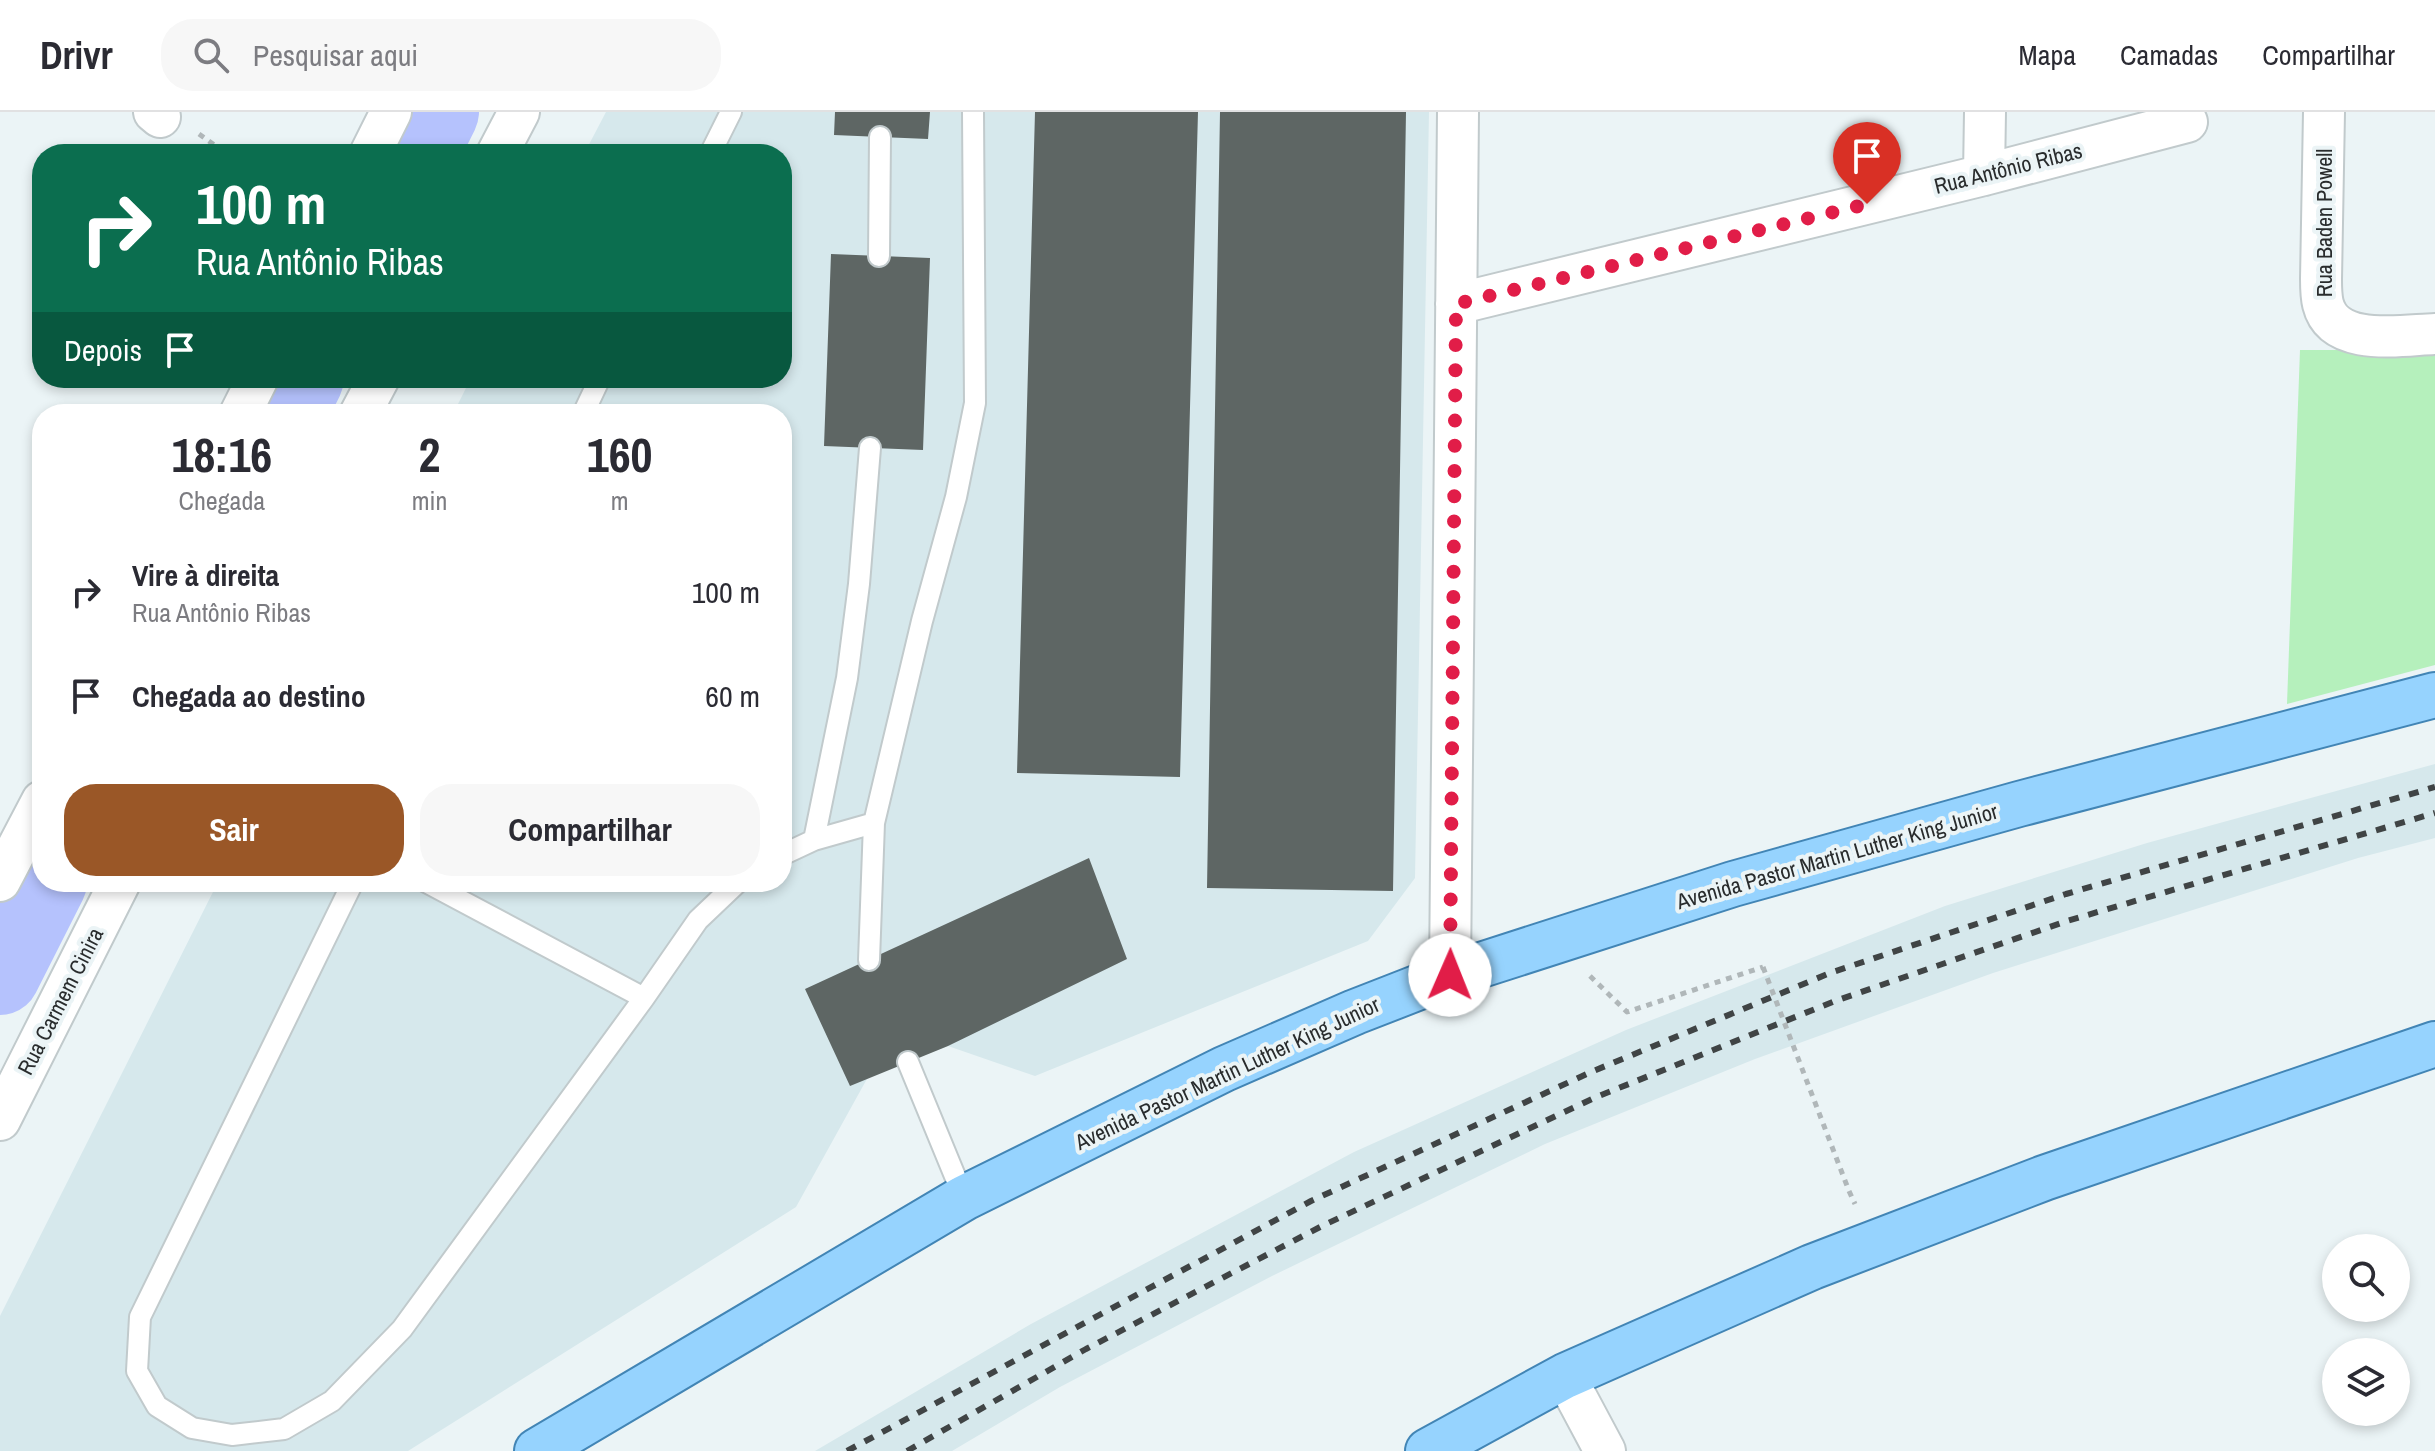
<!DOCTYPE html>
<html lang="pt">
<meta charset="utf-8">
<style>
body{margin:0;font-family:"Archivo Narrow",sans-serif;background:#f7f7f7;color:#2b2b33;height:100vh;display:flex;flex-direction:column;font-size:30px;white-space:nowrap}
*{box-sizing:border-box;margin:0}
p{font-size:26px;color:#7c7c81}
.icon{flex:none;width:44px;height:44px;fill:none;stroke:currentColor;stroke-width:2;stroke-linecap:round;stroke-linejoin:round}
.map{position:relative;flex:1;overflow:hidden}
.side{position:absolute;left:32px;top:292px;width:760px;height:488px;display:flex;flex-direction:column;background:#fff;border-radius:32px;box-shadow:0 4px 12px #0003}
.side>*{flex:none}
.hud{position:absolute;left:32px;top:32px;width:760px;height:244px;border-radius:32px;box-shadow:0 4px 12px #0003;background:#0b6e4f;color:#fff;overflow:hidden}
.buttons{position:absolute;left:2322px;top:1122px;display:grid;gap:16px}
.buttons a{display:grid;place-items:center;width:88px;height:88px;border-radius:50%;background:#fff;box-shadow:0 4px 12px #0003;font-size:40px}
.pin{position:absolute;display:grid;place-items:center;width:68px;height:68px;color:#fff;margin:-82px -34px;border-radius:50% 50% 50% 0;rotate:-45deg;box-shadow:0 0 8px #0007}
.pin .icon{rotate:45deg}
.me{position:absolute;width:88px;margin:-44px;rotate:1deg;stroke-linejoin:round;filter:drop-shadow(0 0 6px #0008)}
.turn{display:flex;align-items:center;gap:28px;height:168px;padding:0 32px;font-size:36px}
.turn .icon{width:104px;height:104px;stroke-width:2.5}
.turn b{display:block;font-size:56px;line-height:68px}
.then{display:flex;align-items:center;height:76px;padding:0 32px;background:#0003;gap:16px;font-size:30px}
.eta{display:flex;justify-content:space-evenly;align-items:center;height:136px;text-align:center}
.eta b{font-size:48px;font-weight:700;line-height:56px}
.cta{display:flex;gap:16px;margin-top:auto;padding:16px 32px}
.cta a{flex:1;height:92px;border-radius:32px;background:#9a5727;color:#fff;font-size:32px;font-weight:700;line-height:92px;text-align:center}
.cta a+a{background:#f7f7f7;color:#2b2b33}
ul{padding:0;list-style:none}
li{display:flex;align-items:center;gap:24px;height:104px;padding:0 32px}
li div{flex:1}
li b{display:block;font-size:30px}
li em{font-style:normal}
header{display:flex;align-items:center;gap:48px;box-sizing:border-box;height:112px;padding:0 40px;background:#fff;border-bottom:2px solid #e1e1e2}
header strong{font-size:38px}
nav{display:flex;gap:44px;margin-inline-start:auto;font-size:28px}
.search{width:560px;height:72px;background:#f7f7f7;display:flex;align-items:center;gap:20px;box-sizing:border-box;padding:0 28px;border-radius:32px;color:#7c7c81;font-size:30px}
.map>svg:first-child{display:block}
.built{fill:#d6e8ec}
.green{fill:#b5f0bc}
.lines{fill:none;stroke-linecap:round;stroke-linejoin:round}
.river{stroke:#b5c2fd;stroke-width:80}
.building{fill:#5e6664}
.lane-casing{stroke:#c1cacc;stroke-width:24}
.street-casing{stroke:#c1cacc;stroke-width:44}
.primary-casing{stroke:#4285b5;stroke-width:48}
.path{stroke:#b0b7b9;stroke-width:5;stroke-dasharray:6 6;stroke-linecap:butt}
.lane{stroke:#fff;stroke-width:20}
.street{stroke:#fff;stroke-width:40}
.primary{stroke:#96d3fe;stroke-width:44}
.rail{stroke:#404445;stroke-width:6;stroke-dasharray:10 10;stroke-linecap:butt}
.path-bridge{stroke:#b0b7b9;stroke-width:5;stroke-dasharray:6 6;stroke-linecap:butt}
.route{stroke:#e11d48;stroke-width:14;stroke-dasharray:0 25.2}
.labels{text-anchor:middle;stroke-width:8;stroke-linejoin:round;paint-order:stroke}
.street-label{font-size:22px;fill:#292c2d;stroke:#ebf4f6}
</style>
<header>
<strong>Drivr</strong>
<div class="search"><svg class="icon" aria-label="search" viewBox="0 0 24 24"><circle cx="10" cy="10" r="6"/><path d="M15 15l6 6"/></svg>Pesquisar aqui</div>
<nav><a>Mapa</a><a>Camadas</a><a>Compartilhar</a></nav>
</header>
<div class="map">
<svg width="2435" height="1339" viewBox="0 0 2435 1339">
<rect width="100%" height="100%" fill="#ebf4f6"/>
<path class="built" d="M606,0H1429L1415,766L1368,829L1035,964L948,934L868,965L796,1095L408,1339H0V1204L218,770H782V302H453L471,266H782V42H584Z
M2435,652V726L2358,746L1993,861L1755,947L1545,1032L1272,1164L1060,1275L952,1339H815L1031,1212L1354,1040L1626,918L1945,794L2147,731Z"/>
<path class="green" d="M2300,238H2435V553L2287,592Z"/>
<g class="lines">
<path class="river" d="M418,42L439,0
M286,302L304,266
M0,863L47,770"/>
</g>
<path class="building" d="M835,0H930L928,27L834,23Z
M1035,0H1198L1180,665L1017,661Z
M1220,0H1406L1393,779L1207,776Z
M831,142L930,146L923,338L824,334Z
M1089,746L1127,847L948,934L850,974L805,877Z"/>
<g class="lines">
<g class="lane-casing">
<path id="lane" d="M710,42L731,0
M879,144L880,25
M583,302L600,266
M814,728L847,566L859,472L870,336
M782,743L814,728L874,711
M353,770L140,1205L137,1259L157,1294L192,1316L232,1323L284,1317L332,1289L402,1217L644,886
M426,770L644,886L698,808L738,770
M869,848L874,711L922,509L956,385L975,291L973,0
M908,950L964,1086"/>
</g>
<g class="street-casing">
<path id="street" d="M154,0L160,5
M2324,0L2321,167C2321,175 2321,184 2323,192C2334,236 2402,223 2435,222
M370,42L391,0
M497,42L519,0
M1984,63L1985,0
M1456,192L1984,63L2187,10
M240,302L258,266
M360,302L379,266
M0,769L42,689
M1450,863L1458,0
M0,1008L120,770
M1565,1264L1605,1339"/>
</g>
<g class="primary-casing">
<path id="primary" d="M537,1339L964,1086L1224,957L1355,900L1450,863L1733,772L2019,692L2435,583
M1428,1339L1565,1264L1812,1155L2044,1066L2435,932"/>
</g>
<path class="path" d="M199,22L227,42
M1590,864L1627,900L1763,855
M1849,1079L1855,1092"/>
<use href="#lane" class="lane"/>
<use href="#street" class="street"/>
<use href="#primary" class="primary"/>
<path class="rail" d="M847,1339L1311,1089L1591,960L1830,861L2066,782L2435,675
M907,1339L1086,1237L1322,1114L1594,986L1835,889L2067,809L2435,701"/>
<path class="path-bridge" d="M1763,855L1849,1079"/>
</g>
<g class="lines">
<path class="route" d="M1450,863L1456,192L1867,92"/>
</g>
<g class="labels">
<g class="street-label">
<text transform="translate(2008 56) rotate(-14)" y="8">Rua Antônio Ribas</text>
<text transform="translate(2324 111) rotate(-90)" y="8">Rua Baden Powell</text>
<text transform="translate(1837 744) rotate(-16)" y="8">Avenida Pastor Martin Luther King Junior</text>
<text transform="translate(60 889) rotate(-63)" y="8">Rua Carmem Cinira</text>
<text transform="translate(1227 961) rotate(-25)" y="8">Avenida Pastor Martin Luther King Junior</text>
</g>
</g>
</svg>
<div class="buttons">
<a><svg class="icon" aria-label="search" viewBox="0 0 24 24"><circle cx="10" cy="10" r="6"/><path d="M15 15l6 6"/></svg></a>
<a><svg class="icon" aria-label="layers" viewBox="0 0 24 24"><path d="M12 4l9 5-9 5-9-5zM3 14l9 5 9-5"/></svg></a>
</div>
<div class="pin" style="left:1867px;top:92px;background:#d93025"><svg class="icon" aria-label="arrive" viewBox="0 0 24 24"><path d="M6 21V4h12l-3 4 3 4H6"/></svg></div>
<svg class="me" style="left:1450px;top:863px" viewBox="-20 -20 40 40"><circle r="19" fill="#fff"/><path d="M0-13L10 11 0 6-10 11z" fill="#e11d48"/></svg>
<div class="hud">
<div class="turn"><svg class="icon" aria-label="right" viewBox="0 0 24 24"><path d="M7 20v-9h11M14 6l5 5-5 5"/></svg><div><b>100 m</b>Rua Antônio Ribas</div></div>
<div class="then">Depois<svg class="icon" aria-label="arrive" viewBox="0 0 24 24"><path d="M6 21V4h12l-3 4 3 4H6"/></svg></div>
</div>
<section class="side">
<div class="eta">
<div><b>18:16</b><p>Chegada</p></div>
<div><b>2</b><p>min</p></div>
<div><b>160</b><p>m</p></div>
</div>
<ul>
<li><svg class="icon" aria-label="right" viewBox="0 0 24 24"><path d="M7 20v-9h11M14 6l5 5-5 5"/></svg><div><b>Vire à direita</b><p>Rua Antônio Ribas</p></div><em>100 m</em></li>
<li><svg class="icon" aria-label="arrive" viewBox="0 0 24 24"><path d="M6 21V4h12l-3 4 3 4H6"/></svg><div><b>Chegada ao destino</b></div><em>60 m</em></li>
</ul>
<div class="cta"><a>Sair</a><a>Compartilhar</a></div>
</section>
</div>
